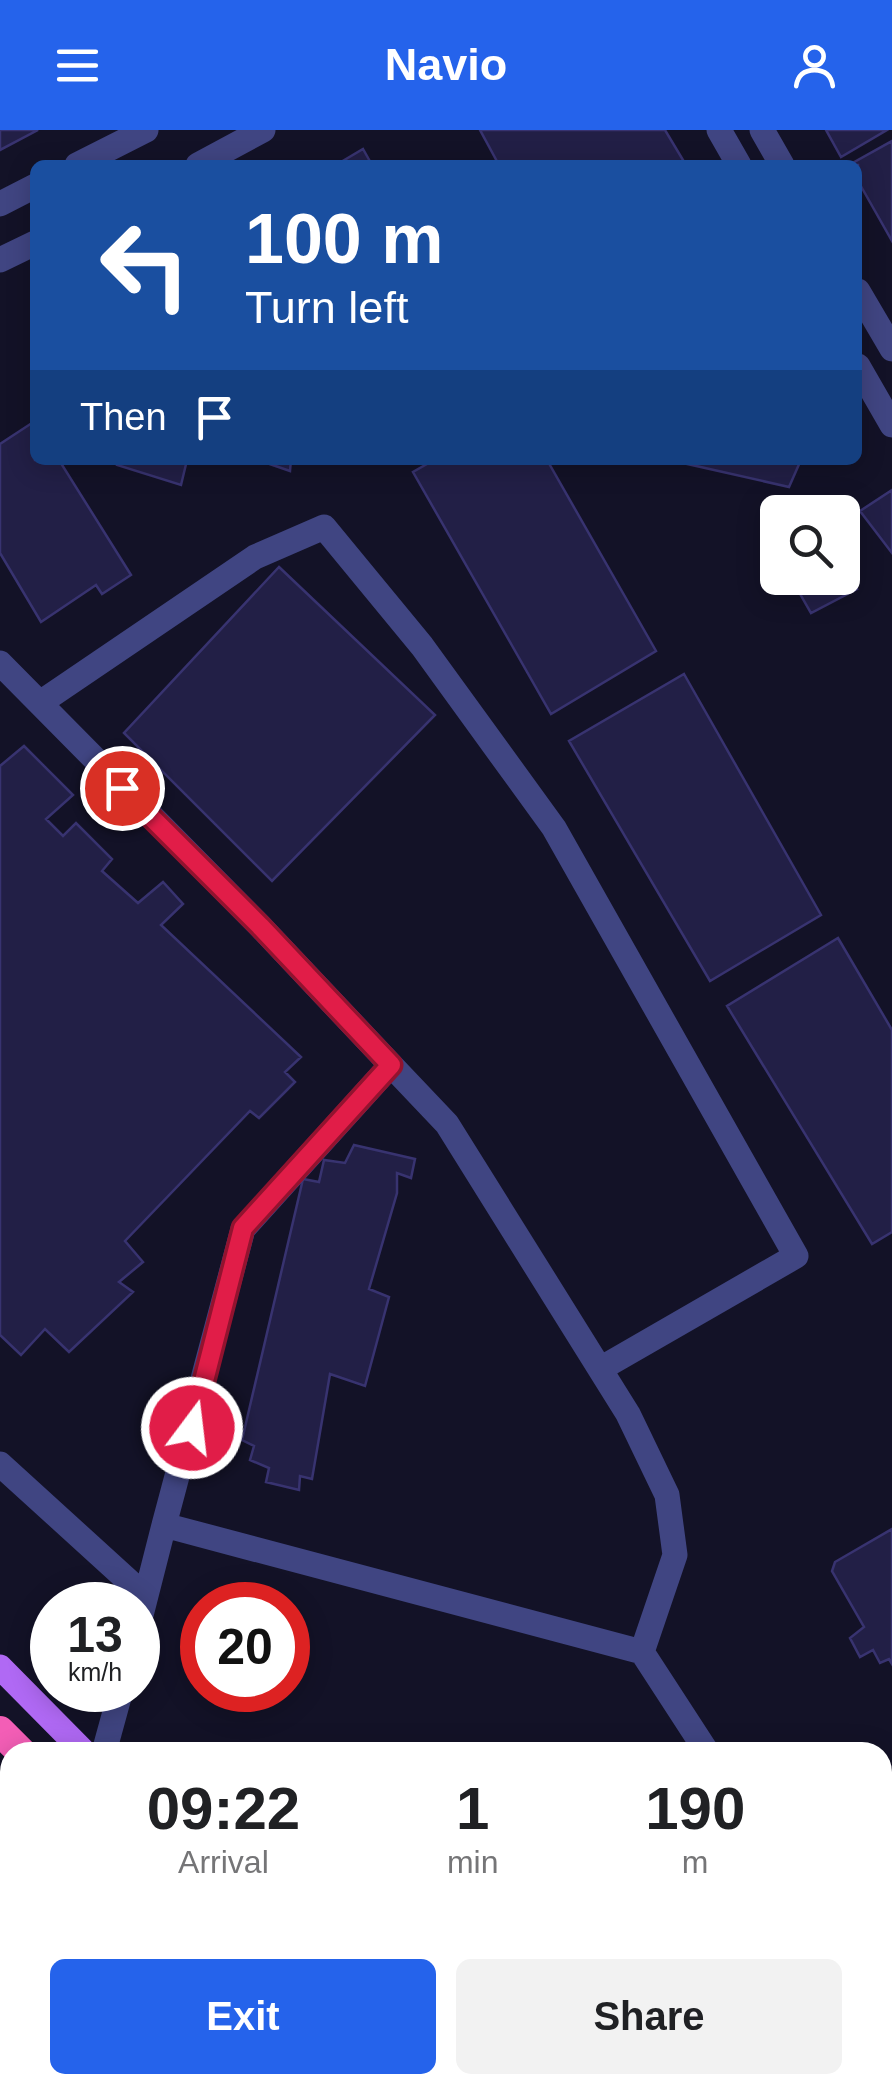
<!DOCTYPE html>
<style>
body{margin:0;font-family:Helvetica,sans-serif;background:#f2f2f2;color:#202124;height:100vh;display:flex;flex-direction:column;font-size:38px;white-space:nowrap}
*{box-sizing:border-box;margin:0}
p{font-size:32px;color:#757577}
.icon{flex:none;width:55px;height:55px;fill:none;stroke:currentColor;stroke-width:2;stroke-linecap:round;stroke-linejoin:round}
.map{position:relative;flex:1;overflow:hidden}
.sheet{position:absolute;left:0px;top:1612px;width:892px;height:352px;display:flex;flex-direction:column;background:#fff;border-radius:30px 30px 0 0;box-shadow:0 5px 25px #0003}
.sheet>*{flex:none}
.top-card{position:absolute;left:30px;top:30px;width:832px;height:305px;border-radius:15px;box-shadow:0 5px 25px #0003;background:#1a4fa0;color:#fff;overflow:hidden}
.tools{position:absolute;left:760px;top:365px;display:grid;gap:20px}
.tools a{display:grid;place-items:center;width:100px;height:100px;border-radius:15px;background:#fff;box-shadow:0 5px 25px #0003;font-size:50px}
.speed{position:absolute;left:30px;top:1452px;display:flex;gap:20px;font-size:50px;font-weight:700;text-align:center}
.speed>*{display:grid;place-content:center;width:130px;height:130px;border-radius:50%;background:#fff;box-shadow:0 5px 25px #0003;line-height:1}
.speed small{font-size:25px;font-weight:400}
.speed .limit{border:15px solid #d22;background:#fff;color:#111}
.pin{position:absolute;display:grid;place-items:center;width:85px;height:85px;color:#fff;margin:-42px;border:5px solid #fff;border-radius:50%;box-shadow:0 2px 10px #0007}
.me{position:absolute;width:110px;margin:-55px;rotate:15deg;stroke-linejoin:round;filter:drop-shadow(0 0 8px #0008)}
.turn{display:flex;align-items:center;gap:35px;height:210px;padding:0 50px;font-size:45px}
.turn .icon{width:130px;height:130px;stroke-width:2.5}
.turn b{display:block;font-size:70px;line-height:85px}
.then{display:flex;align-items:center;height:95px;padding:0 50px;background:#0003;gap:20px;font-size:38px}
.eta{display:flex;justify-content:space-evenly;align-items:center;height:170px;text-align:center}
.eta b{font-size:60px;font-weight:700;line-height:70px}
.cta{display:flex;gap:20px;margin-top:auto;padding:20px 50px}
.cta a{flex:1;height:115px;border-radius:15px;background:#2563eb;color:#fff;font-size:40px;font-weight:700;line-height:115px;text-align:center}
.cta a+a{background:#f2f2f2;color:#202124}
header{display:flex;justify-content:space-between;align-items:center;height:130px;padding:0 50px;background:#2563eb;color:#fff;font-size:45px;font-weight:700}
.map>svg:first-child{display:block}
.building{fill:#221f46;stroke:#383370;stroke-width:2.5}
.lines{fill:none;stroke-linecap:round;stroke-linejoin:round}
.minor{stroke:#404582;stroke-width:25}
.major{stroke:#b069f4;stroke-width:25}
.highway{stroke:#f35eb6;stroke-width:30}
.route-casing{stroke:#92132f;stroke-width:25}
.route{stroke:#e11d48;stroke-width:18}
</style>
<header><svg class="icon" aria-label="menu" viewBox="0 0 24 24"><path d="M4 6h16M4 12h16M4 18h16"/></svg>Navio<svg class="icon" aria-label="person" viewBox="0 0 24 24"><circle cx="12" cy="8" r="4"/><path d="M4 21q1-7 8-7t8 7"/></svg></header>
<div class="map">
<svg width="892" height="1964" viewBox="0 0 892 1964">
<rect width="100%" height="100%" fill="#131227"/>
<path class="building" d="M0,0H38L0,20Z
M480,0H665L686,35H499Z
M826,0H887L841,27Z
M892,11V111L858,51V35H849Z
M363,19L372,35H336Z
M35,291V330H59L131,445L102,464L96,455L41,492L0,423V314Z
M118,330H187L181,355L117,335Z
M258,330H291L290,341Z
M434,330H547L656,521L551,584L413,342Z
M684,330H796L800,332L789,357L683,333Z
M892,360V423L860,381Z
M842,434L857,459L811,483L791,448H842Z
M279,437L435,585L272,751L124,603Z
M684,544L821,785L710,851L569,611Z
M24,616L73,665L46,689L63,706L76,693L112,729L102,741L138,773L163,752L183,774L161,795L301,927L285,942L295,952L259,988L250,981L125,1111L143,1132L119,1152L133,1162L69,1222L45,1199L21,1225L0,1205V636Z
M838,808L892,900V1102L872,1114L727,876Z
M354,1015L415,1029L411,1048L397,1043V1063L369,1159L389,1167L365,1256L330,1244L312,1349L300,1346L299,1360L266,1352L269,1338L250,1330L254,1316L242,1310L303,1049L319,1052L324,1030L345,1033Z
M892,1399V1534L889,1529L880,1533L873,1520L860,1527L850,1508L864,1497L832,1441L835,1432Z
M0,1876L10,1892V1955H47L53,1964H0Z"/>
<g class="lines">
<path class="minor" d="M719,0L739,35
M762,0L782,35
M77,35L146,0
M198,35L263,0
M0,74L35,56
M0,130L35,113
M858,161L892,219
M858,236L892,295
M0,533L260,796L391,935
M40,573L255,427L324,397L422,516L554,698L796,1126L600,1239
M0,1334L145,1466
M164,1395L243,1099L391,935L447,994L628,1284L667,1365L675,1425L642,1522
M138,1497L164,1395L642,1522L707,1622
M104,1622L121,1560"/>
<path class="major" d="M0,1537L84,1622
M882,1740L892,1735
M0,1767L10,1781
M882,1816L892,1811
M103,1955L107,1964
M135,1955L142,1964
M319,1955L322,1964
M381,1955L400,1964
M471,1964L487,1955
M614,1964L630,1955"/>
<path class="highway" d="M0,1601L21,1622
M0,1677L10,1688
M206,1955L211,1964
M269,1955L274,1964"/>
</g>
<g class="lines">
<g class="route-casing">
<path id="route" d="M122,658L260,796L391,935L243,1098L192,1298"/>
</g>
<use href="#route" class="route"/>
</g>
</svg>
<div class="tools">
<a><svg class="icon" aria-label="search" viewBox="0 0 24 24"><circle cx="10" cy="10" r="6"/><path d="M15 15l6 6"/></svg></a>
</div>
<div class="speed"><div>13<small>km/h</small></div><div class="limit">20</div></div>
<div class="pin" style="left:122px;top:658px;background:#d93025"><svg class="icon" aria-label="arrive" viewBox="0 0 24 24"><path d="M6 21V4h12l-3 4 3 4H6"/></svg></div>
<svg class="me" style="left:192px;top:1298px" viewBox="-20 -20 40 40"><circle r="17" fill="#e11d48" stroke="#fff" stroke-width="3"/><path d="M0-11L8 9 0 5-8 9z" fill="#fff"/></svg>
<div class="top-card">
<div class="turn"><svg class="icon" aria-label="left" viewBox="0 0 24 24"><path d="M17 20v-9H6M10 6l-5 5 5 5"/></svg><div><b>100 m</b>Turn left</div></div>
<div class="then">Then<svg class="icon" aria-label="arrive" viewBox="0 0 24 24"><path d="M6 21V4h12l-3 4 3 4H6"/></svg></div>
</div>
<section class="sheet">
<div class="eta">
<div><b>09:22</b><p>Arrival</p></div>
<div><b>1</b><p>min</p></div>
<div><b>190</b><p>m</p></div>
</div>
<div class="cta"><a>Exit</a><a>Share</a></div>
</section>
</div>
